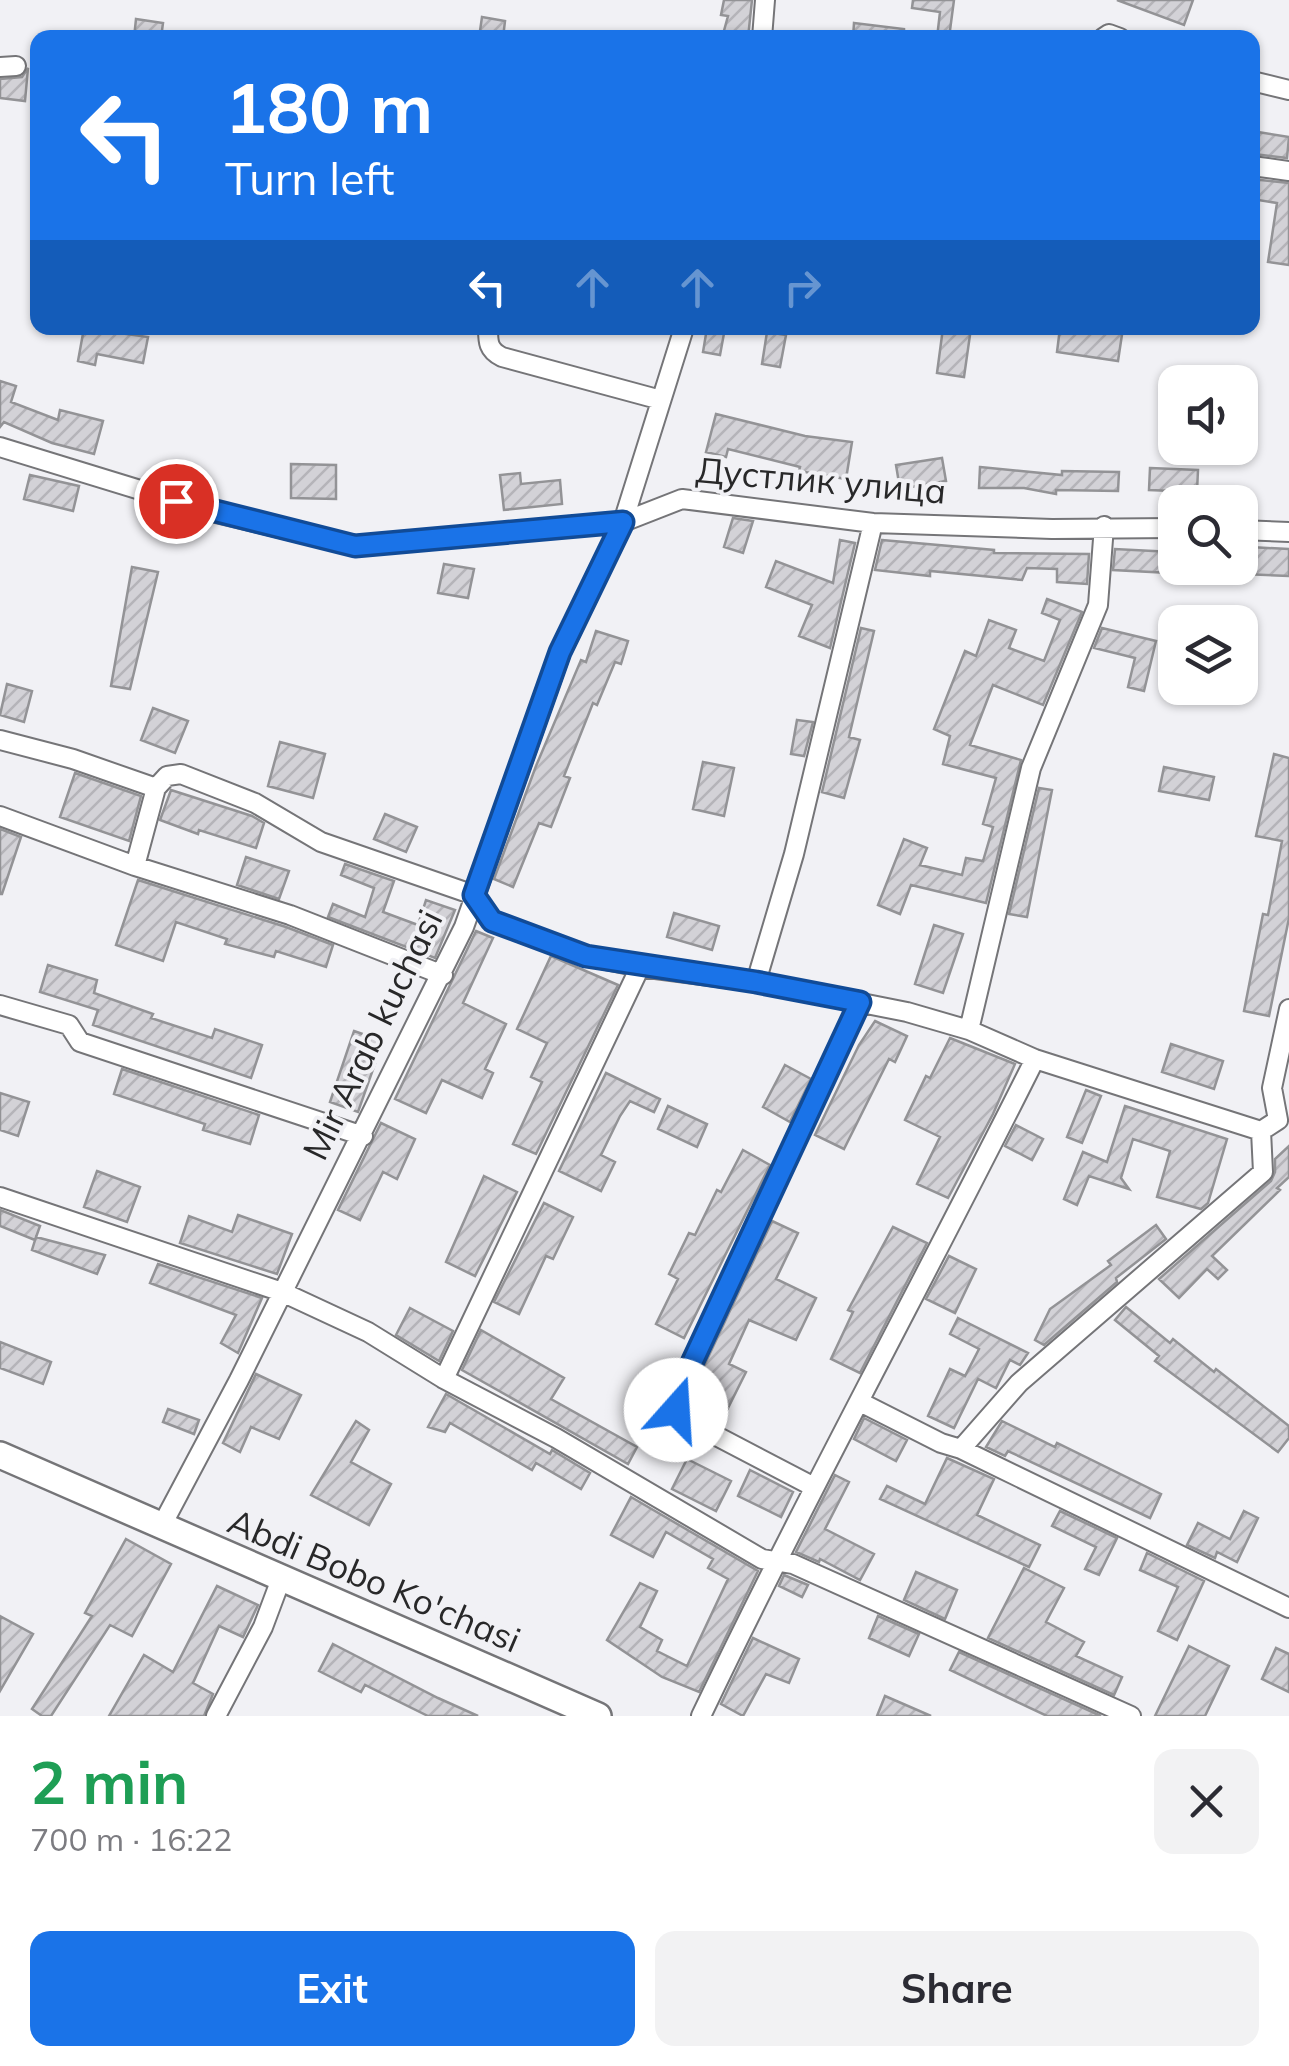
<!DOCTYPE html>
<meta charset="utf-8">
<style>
body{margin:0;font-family:Mulish,sans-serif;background:#f2f2f3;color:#2b2b33;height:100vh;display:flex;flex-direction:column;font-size:38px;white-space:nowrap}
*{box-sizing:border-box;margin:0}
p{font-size:32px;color:#7c7c81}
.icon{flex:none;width:55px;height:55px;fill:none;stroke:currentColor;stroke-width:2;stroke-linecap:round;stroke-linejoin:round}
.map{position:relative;height:1716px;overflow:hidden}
.sheet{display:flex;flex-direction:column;background:#fff;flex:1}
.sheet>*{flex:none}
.top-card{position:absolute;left:30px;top:30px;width:1230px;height:305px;border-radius:20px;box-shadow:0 2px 8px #0004;background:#1a73e8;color:#fff;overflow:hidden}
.buttons{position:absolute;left:1158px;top:365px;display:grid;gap:20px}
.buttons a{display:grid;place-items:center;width:100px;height:100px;border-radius:20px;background:#fff;box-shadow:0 2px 8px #0004;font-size:50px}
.pin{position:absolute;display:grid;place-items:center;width:85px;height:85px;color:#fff;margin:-42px;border:5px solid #fff;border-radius:50%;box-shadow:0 2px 10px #0007}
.me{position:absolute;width:110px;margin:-55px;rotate:19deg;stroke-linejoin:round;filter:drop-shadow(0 0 8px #0008)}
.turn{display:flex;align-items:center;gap:35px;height:210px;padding:0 30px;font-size:45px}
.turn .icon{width:130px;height:130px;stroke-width:2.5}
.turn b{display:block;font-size:70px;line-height:85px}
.lanes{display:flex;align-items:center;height:95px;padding:0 30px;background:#0003;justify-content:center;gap:50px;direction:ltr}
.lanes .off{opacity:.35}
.round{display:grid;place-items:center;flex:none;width:105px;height:105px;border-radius:20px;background:#f2f2f3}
.summary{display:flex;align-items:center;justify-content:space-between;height:170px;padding:0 30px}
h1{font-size:60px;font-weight:700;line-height:75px;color:#1e9e55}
.button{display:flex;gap:20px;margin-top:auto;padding:20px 30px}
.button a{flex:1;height:115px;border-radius:20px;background:#1a73e8;color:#fff;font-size:40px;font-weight:700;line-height:115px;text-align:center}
.button a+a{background:#f2f2f3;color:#2b2b33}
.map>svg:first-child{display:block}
.building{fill:url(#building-hatch);stroke:#939396;stroke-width:2.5}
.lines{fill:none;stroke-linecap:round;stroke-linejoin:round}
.minor-casing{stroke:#757578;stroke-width:22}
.secondary-casing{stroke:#757578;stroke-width:30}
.minor{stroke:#fff;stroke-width:18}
.secondary{stroke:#fff;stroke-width:25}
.route-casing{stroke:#114b97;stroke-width:25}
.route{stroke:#1a73e8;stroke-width:18}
.labels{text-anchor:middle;stroke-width:8;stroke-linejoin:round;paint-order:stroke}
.street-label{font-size:35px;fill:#282829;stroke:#f1f1f5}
</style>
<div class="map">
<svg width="1289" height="1716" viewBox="0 0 1289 1716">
<defs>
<pattern id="building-hatch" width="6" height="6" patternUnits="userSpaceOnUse" patternTransform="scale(2.5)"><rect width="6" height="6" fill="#d3d2d7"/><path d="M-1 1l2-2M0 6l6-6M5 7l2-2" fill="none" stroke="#b5b4b9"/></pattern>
</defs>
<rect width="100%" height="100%" fill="#f1f1f5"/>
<path class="building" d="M724,0H752L748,38H722L728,16L721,15Z
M913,0H954L949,38H937L940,12L912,8Z
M1117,0H1193L1184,25Z
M482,17L505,21L503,38H479Z
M136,19L163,23L161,38H134Z
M854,23L904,29V38H853Z
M28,68L25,101L0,98V79L22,77Z
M1258,132L1289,137L1287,158L1254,154Z
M1252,179L1289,183V265L1268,262L1277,203L1252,199Z
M84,328L148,337L143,363L97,354L95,365L78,361Z
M707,328H725L720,355L703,352Z
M943,328H971L964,377L937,373Z
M1060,328H1123L1118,361L1057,352Z
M767,332L786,335L780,367L762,364Z
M0,381L16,386L11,402L58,420L60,410L103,421L94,454L52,443L4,422L0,427Z
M716,414L805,436L852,442L846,479L799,471L800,467L728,449L726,457L706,452Z
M942,458L946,481L900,489L896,465Z
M291,464L336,465V499L291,498Z
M980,467L1062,475V471L1119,472L1118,491L1056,490V494L1024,488H979Z
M1150,468L1198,470L1197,492L1149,490Z
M520,473L521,484L560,480L562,504L504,510L500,475Z
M30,475L79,486L73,511L24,499Z
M733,518L753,521L743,553L724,547Z
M840,540L855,543L830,648L799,636L812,605L766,587L776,561L833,583Z
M882,540L994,550V553L1089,554L1087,584L1057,582V569L1027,568L1022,580L930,571V576L875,570Z
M1250,547L1289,549V576L1243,574L1242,582L1170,578V573L1113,570L1115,549L1172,552L1171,568H1240V554L1249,555Z
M444,564L474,569L468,598L438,593Z
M132,567L158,572L130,689L111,686Z
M1047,599L1082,612L1043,705L993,685L970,745L1021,760L986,903L911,885L900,914L878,905L904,839L927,848L920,865L962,875L966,858L983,861L993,827L983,824L996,778L943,764L950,736L934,729L965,651L976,656L989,620L1016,630L1009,648L1044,661L1060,620L1042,613Z
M861,628L874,631L849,737L860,740L844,798L822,792Z
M1102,628L1156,641L1144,691L1128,687L1135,658L1094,648Z
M596,631L628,641L621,664L615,662L597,705L593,703L564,776L570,778L551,827L539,823L513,887L494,879L536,766L581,660L586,662Z
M7,684L32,691L24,722L0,715Z
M153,708L188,721L175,753L141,740Z
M797,720L813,722L804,756L791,754Z
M280,742L325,754L313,798L268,786Z
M1274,754L1289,758V918L1269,1016L1244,1011L1263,914L1268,915L1282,841L1256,836Z
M703,762L734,768L724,816L693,809Z
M1164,767L1214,777L1209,800L1159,791Z
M75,773L141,796L129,841L60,817Z
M1039,788L1052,790L1027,917L1009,914Z
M171,790L252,816L264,823L256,848L199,830L198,834L160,820Z
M385,814L417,827L406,852L374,839Z
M0,829L21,837L2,894H0Z
M246,857L289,871L279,899L237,885Z
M345,864L394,881L383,912L418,925L426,900L455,910L435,958L328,917L333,904L365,917L374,888L341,875Z
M138,880L286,927L333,945L326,967L276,951L274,957L225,944L227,939L176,922L163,961L116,945Z
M674,913L719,926L712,950L667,937Z
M934,925L963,934L943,993L915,984Z
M476,931L493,938L463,1003L506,1024L485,1069L493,1073L482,1098L442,1080L426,1113L395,1099Z
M551,956L618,985L536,1154L513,1144L542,1082L531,1077L547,1043L517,1029Z
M48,965L97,980L94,993L153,1014L151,1018L212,1038L215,1029L262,1045L251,1078L93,1025L98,1010L40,992Z
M875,1021L907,1036L895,1062L889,1059L844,1149L815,1135L859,1045Z
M354,1031L383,1041L358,1112L330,1102Z
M950,1038L1015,1064L993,1114L948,1198L917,1184L940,1137L905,1120L926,1076L930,1078Z
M1171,1044L1223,1061L1214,1089L1162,1072Z
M785,1065L811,1079L790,1122L763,1107Z
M122,1069L259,1115L250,1144L203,1130L205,1124L114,1094Z
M606,1073L660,1099L654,1112L630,1101L620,1116L601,1155L615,1162L601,1191L559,1171Z
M1086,1090L1101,1096L1082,1143L1067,1137Z
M0,1093L29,1102L18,1136L0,1130Z
M668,1106L707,1124L697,1147L658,1129Z
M1125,1106L1227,1139L1208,1203L1201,1209L1157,1197L1170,1151L1133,1139L1121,1178L1129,1189L1089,1176L1077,1205L1064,1199L1083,1152L1107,1162Z
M381,1123L415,1139L397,1179L383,1172L360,1220L338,1210Z
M1016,1125L1043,1139L1032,1160L1005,1146Z
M1289,1146V1177L1277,1188L1280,1190L1212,1256L1227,1270L1218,1279L1207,1269L1179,1298L1159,1279L1271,1181L1275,1172V1159Z
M743,1150L770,1165L684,1338L656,1324L678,1279L669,1274L689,1233L695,1235L717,1190L721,1192Z
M97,1171L140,1187L127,1222L84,1207Z
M484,1176L517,1192L475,1276L446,1262Z
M544,1203L573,1217L553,1259L546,1256L519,1314L494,1302Z
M0,1210L40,1226L35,1240L0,1226Z
M238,1215L292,1234L277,1274L180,1243L189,1216L232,1232Z
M772,1221L798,1233L776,1279L816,1298L796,1340L749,1320L729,1364L746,1372L724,1416L689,1398Z
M1156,1225L1166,1239L1116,1278L1117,1282L1044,1345L1035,1340L1050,1309L1111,1265L1108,1261Z
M893,1227L927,1243L860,1373L831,1359L853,1312L848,1310Z
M36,1237L105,1255L97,1274L32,1250Z
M949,1256L976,1269L955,1313L926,1299Z
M158,1264L262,1298L238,1353L221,1343L236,1315L150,1283Z
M1126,1307L1170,1343L1173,1339L1214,1372L1216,1369L1289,1426V1438L1278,1452L1155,1361L1159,1356L1115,1320Z
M410,1308L453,1331L439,1361L396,1335Z
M958,1318L1028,1353L1020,1365L1010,1360L996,1388L978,1379L954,1428L928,1416L950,1369L965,1376L979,1349L950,1334Z
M481,1330L564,1378L551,1399L637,1447L628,1464L462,1370Z
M0,1342L51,1362L43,1384L0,1368Z
M256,1374L301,1395L279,1439L251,1427L240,1452L223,1443Z
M446,1394L550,1454L552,1450L590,1473L581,1489L536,1463L532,1470L450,1423L445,1432L428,1427Z
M168,1409L199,1420L194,1434L163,1422Z
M864,1418L907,1440L896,1461L854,1439Z
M356,1421L369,1430L351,1462L391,1484L369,1525L311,1495Z
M1002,1421L1055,1447L1057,1443L1161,1494L1150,1518L1008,1451L1005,1456L986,1447Z
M947,1458L994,1479L977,1515L1040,1545L1029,1567L880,1499L887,1486L925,1504Z
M687,1459L731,1481L716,1511L672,1489Z
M750,1470L793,1492L781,1517L738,1496Z
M835,1475L849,1482L825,1529L874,1554L860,1580L820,1559L819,1562L796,1552Z
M631,1497L758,1571L699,1692L662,1677L607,1640L640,1583L657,1591L640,1627L662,1640L657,1651L687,1666L728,1579L708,1568L713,1559L666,1532L653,1557L611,1535Z
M1060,1511L1117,1538L1099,1575L1085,1569L1096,1547L1052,1526Z
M1244,1511L1258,1518L1237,1562L1217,1552L1215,1558L1187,1545L1198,1523L1230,1539Z
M126,1539L171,1564L132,1636L110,1625L51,1716H42L32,1709L92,1616L85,1613Z
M1147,1553L1204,1581L1177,1640L1158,1631L1178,1587L1140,1570Z
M1024,1568L1064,1588L1046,1622L1084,1642L1076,1656L1122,1677L1114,1695L988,1638Z
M916,1572L957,1590L945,1619L904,1600Z
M784,1575L808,1585L802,1597L779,1586Z
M217,1586L258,1605L243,1637L219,1626L193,1683L213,1694L204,1716H109L144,1655L173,1672Z
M0,1616L33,1634L0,1691Z
M878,1616L919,1634L909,1656L869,1638Z
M753,1638L799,1659L789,1683L766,1674L743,1716L721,1704Z
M333,1644L438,1698L478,1716H428L365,1685L361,1692L319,1671Z
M1189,1646L1229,1666L1205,1716H1155Z
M1276,1648L1289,1654V1692L1262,1679Z
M959,1652L1101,1716H1047L950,1670Z
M885,1696L931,1716H877Z"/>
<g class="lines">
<g class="minor-casing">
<path id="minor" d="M762,38L765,0
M1103,38L1109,34L1120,38
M0,67L16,66
M1252,81L1289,90
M1252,166L1289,171
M488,328C488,342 488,350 502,357L661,400
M0,447L212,512L355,546L623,522L682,499L873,523L1052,529L1175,528
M1240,530L1289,532
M0,740L73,759L156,788L167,776L181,774L255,803L321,842L474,895L492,921L586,956L640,967L756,982L907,1012L969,1030L1035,1059L1261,1131
M0,816L135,866L290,915L443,975
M135,866L156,788
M756,982L794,854L873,523
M0,1005L69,1025L80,1042L363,1136
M1289,1009L1272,1088L1278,1120L1261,1131L1263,1172L1019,1383L961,1449L1289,1608
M969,1030L1031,768L1098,605L1104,526
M0,1197L282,1292L368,1332L444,1379L556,1438L762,1559L793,1564L1131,1716
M444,1379L640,967
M860,1402L941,1443L961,1449
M814,1487L684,1419L676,1410L677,1395L860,1002
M161,1527L239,1380L464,927L561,652L623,522L684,328
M216,1716L263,1627L281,1579
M701,1716C807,1494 925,1279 1035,1059"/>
</g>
<g class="secondary-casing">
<path id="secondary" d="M0,1455L598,1716"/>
</g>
<use href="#minor" class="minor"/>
<use href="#secondary" class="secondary"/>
</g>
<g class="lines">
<g class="route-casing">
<path id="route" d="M176,501L355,546L623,522L560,652L474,895L492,921L586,956L756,982L860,1002L677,1395L676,1410"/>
</g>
<use href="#route" class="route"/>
</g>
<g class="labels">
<g class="street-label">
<text transform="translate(821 481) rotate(5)" y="12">Дустлик улица</text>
<text transform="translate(373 1035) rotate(-64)" y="12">Mir Arab kuchasi</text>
<text transform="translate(374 1581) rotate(23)" y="12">Abdi Bobo Ko'chasi</text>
</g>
</g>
</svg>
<div class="buttons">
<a><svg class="icon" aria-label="sound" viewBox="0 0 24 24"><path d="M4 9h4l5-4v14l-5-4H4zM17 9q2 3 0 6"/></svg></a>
<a><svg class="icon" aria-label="search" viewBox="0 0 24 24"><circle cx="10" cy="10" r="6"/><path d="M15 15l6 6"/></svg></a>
<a><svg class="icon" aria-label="layers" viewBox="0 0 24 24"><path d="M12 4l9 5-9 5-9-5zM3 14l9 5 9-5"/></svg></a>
</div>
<div class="pin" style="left:176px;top:501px;background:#d93025"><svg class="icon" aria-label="arrive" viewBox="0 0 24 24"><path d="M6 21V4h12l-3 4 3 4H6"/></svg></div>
<svg class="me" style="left:676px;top:1410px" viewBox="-20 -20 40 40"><circle r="19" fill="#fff"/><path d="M0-13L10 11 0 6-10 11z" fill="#1a73e8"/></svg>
<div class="top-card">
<div class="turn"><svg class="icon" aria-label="left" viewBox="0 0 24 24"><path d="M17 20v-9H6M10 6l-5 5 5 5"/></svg><div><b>180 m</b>Turn left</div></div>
<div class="lanes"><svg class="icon" aria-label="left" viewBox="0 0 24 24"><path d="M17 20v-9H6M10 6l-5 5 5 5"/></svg><svg class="icon off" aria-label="ahead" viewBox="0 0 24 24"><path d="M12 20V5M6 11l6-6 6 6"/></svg><svg class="icon off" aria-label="ahead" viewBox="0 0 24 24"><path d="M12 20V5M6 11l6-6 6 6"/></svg><svg class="icon off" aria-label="right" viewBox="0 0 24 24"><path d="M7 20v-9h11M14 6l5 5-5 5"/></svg></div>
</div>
</div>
<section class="sheet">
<div class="summary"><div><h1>2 min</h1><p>700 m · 16:22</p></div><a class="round"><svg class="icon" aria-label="close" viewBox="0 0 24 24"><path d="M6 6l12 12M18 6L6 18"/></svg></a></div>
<div class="button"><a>Exit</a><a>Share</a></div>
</section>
